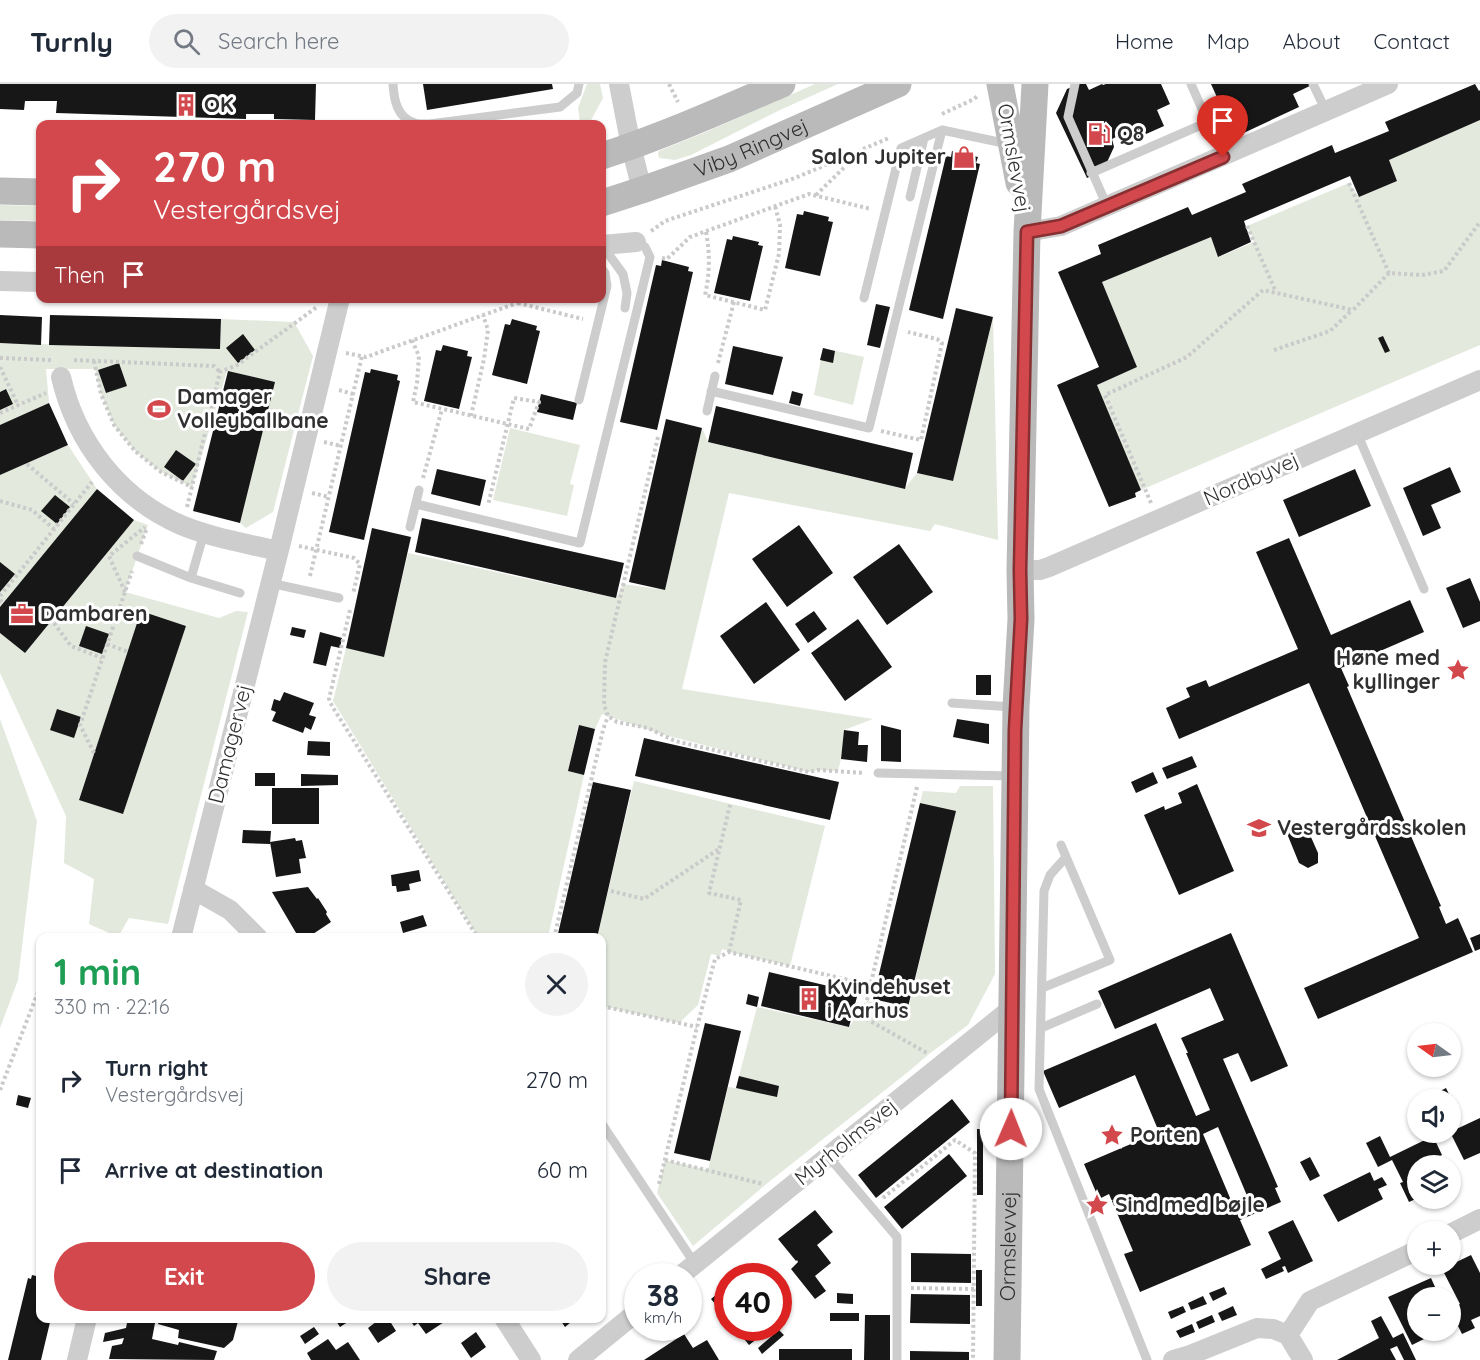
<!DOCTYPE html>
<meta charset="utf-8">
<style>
body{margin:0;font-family:Quicksand,sans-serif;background:#f2f2f3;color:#1f2937;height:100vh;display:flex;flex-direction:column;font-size:22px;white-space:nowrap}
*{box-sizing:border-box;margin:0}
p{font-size:20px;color:#747a83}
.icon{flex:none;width:33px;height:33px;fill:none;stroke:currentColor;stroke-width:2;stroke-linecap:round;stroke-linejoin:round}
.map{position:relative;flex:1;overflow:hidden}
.sheet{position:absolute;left:36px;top:849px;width:570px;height:390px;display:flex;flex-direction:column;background:#fff;border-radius:12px;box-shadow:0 2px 4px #0004}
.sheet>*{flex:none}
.banner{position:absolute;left:36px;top:36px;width:570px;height:183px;border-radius:12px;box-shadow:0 2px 4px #0004;background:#d2484d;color:#fff;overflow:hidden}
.needle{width:39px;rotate:284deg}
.controls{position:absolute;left:1407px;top:939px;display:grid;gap:12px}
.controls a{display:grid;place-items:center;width:54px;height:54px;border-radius:50%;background:#fff;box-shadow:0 2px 4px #0004;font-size:30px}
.speed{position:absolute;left:624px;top:1179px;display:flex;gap:12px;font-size:30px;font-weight:700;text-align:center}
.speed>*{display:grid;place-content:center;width:78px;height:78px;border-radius:50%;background:#fff;box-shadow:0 2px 4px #0004;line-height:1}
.speed small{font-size:15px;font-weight:400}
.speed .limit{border:9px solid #d22;background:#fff;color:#111}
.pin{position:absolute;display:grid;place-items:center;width:51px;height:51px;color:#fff;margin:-62px -26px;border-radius:50% 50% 50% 0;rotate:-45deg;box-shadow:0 0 6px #0007}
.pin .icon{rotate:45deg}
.me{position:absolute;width:66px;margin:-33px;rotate:1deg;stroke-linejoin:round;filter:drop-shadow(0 0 4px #0008)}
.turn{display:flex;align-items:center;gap:21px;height:126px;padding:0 18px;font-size:27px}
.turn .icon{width:78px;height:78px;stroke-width:2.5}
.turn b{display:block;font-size:42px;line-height:51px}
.then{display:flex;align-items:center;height:57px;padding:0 18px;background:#0003;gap:12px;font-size:22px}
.round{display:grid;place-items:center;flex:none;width:63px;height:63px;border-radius:32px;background:#f2f2f3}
.headline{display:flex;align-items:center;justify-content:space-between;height:102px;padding:0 18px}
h1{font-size:36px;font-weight:700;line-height:45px;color:#1e9e55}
.button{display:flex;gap:12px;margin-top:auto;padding:12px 18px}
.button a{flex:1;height:69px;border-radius:36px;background:#d2484d;color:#fff;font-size:24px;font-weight:700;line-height:69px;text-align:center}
.button a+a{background:#f2f2f3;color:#1f2937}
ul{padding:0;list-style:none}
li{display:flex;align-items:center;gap:18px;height:90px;padding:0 18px}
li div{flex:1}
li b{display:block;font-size:22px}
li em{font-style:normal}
header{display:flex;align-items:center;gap:36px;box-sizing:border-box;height:84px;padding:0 30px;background:#fff;border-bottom:2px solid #e0e1e3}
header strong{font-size:28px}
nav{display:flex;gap:33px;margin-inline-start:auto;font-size:21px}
.search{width:420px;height:54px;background:#f2f2f3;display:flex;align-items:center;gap:15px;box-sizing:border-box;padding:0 21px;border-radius:33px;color:#747a83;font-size:22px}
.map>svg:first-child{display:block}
.green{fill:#e3e9dd;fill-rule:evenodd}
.building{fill:#171717;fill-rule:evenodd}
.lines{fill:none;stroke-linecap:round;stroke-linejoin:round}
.path{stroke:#cacaca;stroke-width:4;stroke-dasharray:3 3;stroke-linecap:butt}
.lane{stroke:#cdcdcd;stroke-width:9}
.street{stroke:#cdcdcd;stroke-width:20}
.secondary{stroke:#bababa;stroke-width:27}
.route-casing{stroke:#882f32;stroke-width:15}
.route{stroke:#d2484d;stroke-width:10}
.labels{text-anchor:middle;stroke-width:6;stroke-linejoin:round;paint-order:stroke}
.poi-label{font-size:21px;font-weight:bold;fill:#303030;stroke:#fff;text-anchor:start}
.street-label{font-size:21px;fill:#303030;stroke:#fff}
</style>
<header>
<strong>Turnly</strong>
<div class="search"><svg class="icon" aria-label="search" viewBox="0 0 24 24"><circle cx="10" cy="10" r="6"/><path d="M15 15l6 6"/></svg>Search here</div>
<nav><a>Home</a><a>Map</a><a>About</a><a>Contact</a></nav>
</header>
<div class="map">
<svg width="1480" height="1276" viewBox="0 0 1480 1276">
<rect width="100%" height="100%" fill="#fff"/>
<path class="green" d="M587,0H600L603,14L589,40H569L580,38L578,24Z
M815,0H838L780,26L691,71L675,76L659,74L658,69L659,67L706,48Z
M1480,36V261L1141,406L1097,301L1137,283L1102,198L1211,153L1219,173L1254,158L1247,142L1349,99L1359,113L1397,97L1389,76Z
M0,121L40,122V137L0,136Z
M993,233L998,456L935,440L930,447L729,409L682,605L873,635L844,646L841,675L838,687L818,686L809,688L661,650L602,630L595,645L578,642L568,687L584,691L548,853H478L333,617L346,564L384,572L408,469L616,514L623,500L665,506L702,344L708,358L904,405L917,389L953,397Z
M221,235L294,238L313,272L273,428L246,444L240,439L274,298L227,287L192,403L161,388L135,367L114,341L101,310L95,285H46L49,319L0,344V259L220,265Z
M823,264L864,273L853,321L814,311Z
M510,344L580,361L570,400L574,401L567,432L493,416Z
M68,361L97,405L0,523V391Z
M134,436L148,441L125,508L219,534L236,527L248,528L168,840L129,834L118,853L89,840L94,795L64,779L66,732L0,589V549L25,569ZM142,527L186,542L123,730L79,715Z
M0,635L37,737L18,896L0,944Z
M634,697L825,742L790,882L729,868V867L722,865L720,872L711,870L698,921L679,939L602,922V854H597Z
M960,702H993L995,890L968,941L929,970L908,988L770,1097L693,1162L657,1109L665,1076L708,1086L728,1003L736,1004L757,923L849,943L867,917L908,926L955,728L920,719L923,707L956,709Z"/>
<path class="building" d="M0,0H316L315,36L274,35V30H246V35L56,29L57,17H25L24,26L0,25Z
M423,0H552L553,5L427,26Z
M1079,0H1086L1089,6L1102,0L1103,1L1106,0H1161L1170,20L1157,26L1164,42L1126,59L1122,50L1112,55L1114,63L1103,87L1087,94L1056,29L1067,5Z
M1211,0H1314L1293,10L1299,23L1235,53Z
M1475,0L1479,7L1480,6V36L1389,76L1397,97L1359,113L1350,92L1244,137L1251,158L1218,173L1211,153L1102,198L1137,283L1097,301L1141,406L1135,409L1136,413L1109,423L1057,301L1099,283L1058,188L1101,170L1098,161L1188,123L1192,131L1246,108L1242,100L1332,61L1335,69L1389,47L1385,38Z
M952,67L978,73L976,79L980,80L943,235L909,226L946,72L951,73Z
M804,127L829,133L828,137L833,138L820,192L785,184L797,130L803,131Z
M733,152L759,158L758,161L763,162L750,217L714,209L727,155L732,156Z
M662,176L689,183L688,187L693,188L657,346L620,338L656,181L661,182Z
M876,220L890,223L880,264L867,261Z
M956,224L993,233L953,397L917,389Z
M0,231L42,233L41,261L0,259Z
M50,231L221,235L220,265L49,261Z
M512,235L537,242L536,246L540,247L527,300L492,291L505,240L510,241Z
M243,250L255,266L238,279L226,264Z
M1383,252L1390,267L1385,269L1378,254Z
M443,261L468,267L467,272L472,273L459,325L424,317L436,266L441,267Z
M733,262L783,273L773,311L725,300Z
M823,264L835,267L833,279L820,276Z
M119,279L127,302L106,309L98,286Z
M371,285L398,291L397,296L400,297L364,456L329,448L365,288L370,289Z
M228,287L275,298L240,439L193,427Z
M6,305L13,320L0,326V308Z
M792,307L803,310L800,322L789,319Z
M541,310L577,319L573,336L537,328Z
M49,319L68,361L0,391V341Z
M716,322L913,369L905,405L708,358Z
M666,335L702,344L665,506L629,498Z
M176,366L196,380L183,397L164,383Z
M1450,383L1461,408L1431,421L1441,444L1423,452L1403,404Z
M437,385L486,396L480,422L431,410Z
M1355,385L1371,422L1299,453L1283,416Z
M97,405L134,436L25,569L0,549V523Z
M55,411L70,423L57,440L41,427Z
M422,434L624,479L616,514L415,468Z
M799,441L833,489L787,523L752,475Z
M372,444L411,453L384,573L346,564Z
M1289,454L1331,551L1410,516L1424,548L1341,584L1349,602L1347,603L1441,822L1439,823L1446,840L1458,834L1473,868L1318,935L1304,904L1419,854L1309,599L1179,655L1166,624L1190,613L1186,604L1206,596L1209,603L1298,565L1256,468Z
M899,460L933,508L887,541L853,493Z
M0,478L15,490L0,508Z
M1470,494L1480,518V537L1463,544L1446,504Z
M766,518L800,566L754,600L720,552Z
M141,527L186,542L123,730L79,716Z
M814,527L827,545L808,559L795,540Z
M858,535L892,583L845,617L811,569Z
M86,542L109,550L102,570L79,562Z
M292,543L306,546L304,554L290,551Z
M320,548L342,554L340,564L331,562L326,582L313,579Z
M976,591H991V611H976Z
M284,608L314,619L309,631L316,633L311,646L305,643L303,649L272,637L276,628L271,626L274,615L280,617Z
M57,625L81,633L74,654L50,646Z
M957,635L989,640V660L953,653Z
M579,641L595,645L584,691L568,687Z
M881,641L901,646V678L881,677Z
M844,646L859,648L858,661H868L867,678L841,675Z
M644,654L839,698L830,736L635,692Z
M308,657L330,658V672L307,671Z
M1192,672L1197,683L1167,695L1162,684Z
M1153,688L1158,699L1136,709L1131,698Z
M255,689H275V702H255Z
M301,690L338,691V701L301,702Z
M593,698L631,706L597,854H557Z
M1197,700L1234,787L1179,811L1144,731L1164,722L1165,726L1182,719L1178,709Z
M272,704H319V740H272Z
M920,719L956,727L908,923L873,915Z
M1298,738L1307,744L1318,769V779L1308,784L1299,779L1288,752L1289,743Z
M243,746L271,747L270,760L242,759Z
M295,754L296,757L302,756L306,774L299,775L301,789L276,793L270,758Z
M419,786L421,797L409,800L410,806L397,808L396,802H392L391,791Z
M308,803L317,815L318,814L327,828L326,830L331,838L307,854H299L272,808Z
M423,831L427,842L403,849L400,838Z
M1231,849L1288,982L1251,998L1238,969L1223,975L1278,1103L1275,1104L1281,1118L1240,1136L1251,1161L1140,1208L1124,1170L1133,1167L1109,1110L1099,1115L1084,1080L1159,1048L1135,991L1059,1024L1043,987L1156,939L1196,1032L1210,1026L1186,969H1188L1181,954L1224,936L1210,904L1115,945L1098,907ZM1218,1043L1248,1114L1233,1121L1203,1050Z
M1480,850V865L1475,867L1470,854Z
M769,888L858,909L849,943L761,922Z
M748,910L759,913L757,923L746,920Z
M705,939L741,947L710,1077L674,1069Z
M739,992L779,1002L777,1013L736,1004Z
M1446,1004L1458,1029L1450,1032V1016H1423Z
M18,1011L31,1014L28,1024L16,1021Z
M952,1015L970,1038L876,1114L858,1091Z
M1480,1034V1069L1464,1076L1450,1048Z
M977,1045H983V1111H977Z
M1380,1052L1390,1073L1433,1052L1442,1071L1426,1079L1427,1082H1418V1114L1409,1118L1400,1099L1403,1098L1392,1076L1378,1083L1366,1059Z
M949,1070L967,1092L902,1145L884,1123Z
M1310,1073L1320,1092L1310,1097L1300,1078Z
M1370,1088L1374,1097L1382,1093L1387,1101L1378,1105L1383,1115L1338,1138L1323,1111Z
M815,1126L833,1148L817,1161L831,1179L815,1192L826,1207L815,1215L791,1185L798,1178L797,1176L796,1177L778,1155Z
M1293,1136L1313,1177L1288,1189L1285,1182L1282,1183L1284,1187L1266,1195L1261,1185L1281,1175L1268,1148Z
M911,1169L971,1170V1199L911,1198Z
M1471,1171L1480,1189V1232L1471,1236L1475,1244L1462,1250L1450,1226V1224L1460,1220L1442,1185Z
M976,1186H982V1222H976Z
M32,1191L40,1193V1234H51L41,1276H8L28,1194L31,1195Z
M1431,1194L1440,1214H1418V1246H1442L1412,1261L1388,1213Z
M728,1201V1240L724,1235L727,1234L711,1215Z
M1224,1203L1227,1210L1213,1217L1209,1209Z
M837,1209L853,1210V1220L837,1219Z
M911,1210L970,1211V1240L910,1239Z
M1203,1212L1207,1220L1191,1226L1188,1219Z
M778,1219L788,1230L778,1238Z
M1183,1222L1186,1228L1171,1235L1168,1228Z
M1233,1222L1237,1231L1222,1237L1218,1229Z
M830,1229H859V1237H830Z
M865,1231H890V1276H864Z
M1212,1231L1215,1238L1199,1245L1196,1238Z
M1381,1232L1393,1254L1403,1249L1416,1276H1404L1397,1262L1390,1265L1396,1276H1337L1379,1254L1371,1237Z
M128,1234H136L155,1239L152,1255L178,1261L179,1258L217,1267L214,1276L109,1275L112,1262L122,1260L124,1254L103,1258L105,1249L126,1244Z
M159,1234H229L238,1237L233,1256L224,1264L178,1254L179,1246L158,1240Z
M334,1234H354L340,1243Z
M381,1234H388L396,1247L378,1259L368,1244Z
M409,1234H450L426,1250L418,1239L414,1242Z
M559,1234H576L565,1243Z
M1192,1240L1195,1248L1180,1254L1176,1247Z
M314,1243L319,1250L305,1260L300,1252Z
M731,1244H771L749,1261L736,1245L734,1247Z
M779,1246L784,1251L762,1270L758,1264Z
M476,1248L486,1263L471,1274L461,1259Z
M684,1250L693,1264L707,1256L719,1276H644Z
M328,1255L336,1266L348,1258L360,1276H311L307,1269Z
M779,1265H852V1276H779Z
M910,1267L969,1268V1276H910Z"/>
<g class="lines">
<path class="path" d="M669,0L678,18
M942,30L972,16L978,12
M1349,99L1389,189
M816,111L860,68
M1247,142L1276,208
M651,147L665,137L795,94L889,54
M706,148C710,169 710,189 705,211L765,226L779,170L780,141L775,122
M662,174L667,175L690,153L809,110L871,125
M518,219L583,235
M412,256L419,272L417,299L413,318L529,345L539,318L514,314L488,421
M1274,266L1330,247L1352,226
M346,269L366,273L517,219L523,214
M0,274L51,276
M74,276L214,282L220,288
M94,277L101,310L114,341L135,367L161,388L192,403
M718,279L734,218
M0,283L18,321
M339,306L353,310
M0,329L46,309
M471,332L484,275L488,246L483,231
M881,347L921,356L942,259L937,255L908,248
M658,353L605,578L604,621L608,632L617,638L648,644L675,657L809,688L818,686L864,689
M324,358L341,362
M27,380L74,420
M423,394L442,325
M312,409L329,413
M0,417L32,426L54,445
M1151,419L1105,311L1187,273L1263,206L1353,226L1389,189L1422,191L1444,187L1480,138
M187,423L220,288L237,281L317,223
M141,460L147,444
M299,462L354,474L360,480L353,510
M310,492L362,272
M125,508L109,472L145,443
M0,512L92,398
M0,516L2,518
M350,526L329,615L332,622L478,854
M54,539L71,562L102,574
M107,560L128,568
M94,669L80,641L132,487
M917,703L863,933L927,969
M611,807L644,815L719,765
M554,854L603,646L608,632
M729,868L741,816L709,809L730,721
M602,922L697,943
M0,1006L40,903
M665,1076L763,1100
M659,1100L697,943L715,875L729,868L870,901
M883,1114L955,1056L975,1069L973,1276
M911,1204L974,1205"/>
<path class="lane" d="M393,0C394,16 397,34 415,39C419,40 425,40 430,40L560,23L577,9L579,0
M1075,0L1068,33L1107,122
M1191,0L1223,73
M1313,0L1326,27
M1091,89L1208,38
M910,113L924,54
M602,161L623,190L627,209L625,224
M864,214L901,64L942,46L1008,60
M711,307L869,344L942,46
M579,316L607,202L605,189L602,185
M707,327L715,292
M1357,349L1424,505
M416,420L580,459L650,173L645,163L636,158
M410,443L419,406
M137,472L191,494L240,509
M191,494L204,449
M270,499L339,514
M952,619L1013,623
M878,689L1012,692
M1066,773L1050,791L1044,807L1039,1005L1147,1276
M1042,904L1110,876L1061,761
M1041,944L1097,920
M602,1040L695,1180
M828,1072L897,1153V1276"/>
<path class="street" d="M619,0L631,62L642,106
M1027,148L1061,142L1388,0
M602,161L636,158
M0,197L40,198
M61,293C76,358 119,414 181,441C212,454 246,459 278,467
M1020,486H1040L1049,483L1480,296
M193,805L230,826L258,854
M181,854L281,458L340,214
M1450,1150L1480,1135
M680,1192L1012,924
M504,1234L531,1276
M1288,1251L1310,1217L1418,1166
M1288,1251L1303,1276
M77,1276L87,1234
M578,1276L638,1227
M1173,1276L1190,1271L1257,1244L1273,1245L1288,1251"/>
<g class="secondary">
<path d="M1000,0L1019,99"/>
<path d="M602,72C663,52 722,26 782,0"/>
<path d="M0,107L40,108"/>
<path id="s1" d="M602,119L642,106L729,75L898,0"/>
<path d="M0,150L40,151"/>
<path id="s2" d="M1007,1276L1016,623L1021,535L1020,486L1027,148L1035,0"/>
</g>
</g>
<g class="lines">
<g class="route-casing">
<path id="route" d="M1011,1045L1015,646L1021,535L1020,486L1027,148L1061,142L1223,73"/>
</g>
<use href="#route" class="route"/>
</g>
<defs>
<g id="building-bare" transform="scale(1.8)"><path d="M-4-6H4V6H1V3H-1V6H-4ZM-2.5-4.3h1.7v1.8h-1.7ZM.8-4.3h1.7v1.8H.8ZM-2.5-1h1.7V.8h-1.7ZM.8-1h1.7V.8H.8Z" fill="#d2484d" stroke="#fff" stroke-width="2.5" paint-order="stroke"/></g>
<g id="fuel-bare" transform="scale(1.8)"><path d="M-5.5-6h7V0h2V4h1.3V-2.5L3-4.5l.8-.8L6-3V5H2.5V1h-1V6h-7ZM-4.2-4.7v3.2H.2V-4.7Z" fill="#d2484d" stroke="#fff" stroke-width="2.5" paint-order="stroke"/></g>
<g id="shop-bare" transform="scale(1.8)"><path d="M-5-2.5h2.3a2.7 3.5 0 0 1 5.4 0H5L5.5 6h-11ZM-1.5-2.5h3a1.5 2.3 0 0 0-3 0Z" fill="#d2484d" stroke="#fff" stroke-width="2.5" paint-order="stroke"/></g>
<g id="stadium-bare" transform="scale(1.8)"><path d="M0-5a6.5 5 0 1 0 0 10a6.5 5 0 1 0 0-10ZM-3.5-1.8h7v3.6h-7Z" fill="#d2484d" stroke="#fff" stroke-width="2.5" paint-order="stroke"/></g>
<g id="office-bare" transform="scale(1.8)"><path d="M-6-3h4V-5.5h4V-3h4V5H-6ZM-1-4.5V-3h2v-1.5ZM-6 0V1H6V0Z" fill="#d2484d" stroke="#fff" stroke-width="2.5" paint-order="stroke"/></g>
<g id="sight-bare" transform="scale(1.8)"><path d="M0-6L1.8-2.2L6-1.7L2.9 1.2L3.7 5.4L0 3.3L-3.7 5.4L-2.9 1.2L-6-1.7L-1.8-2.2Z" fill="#d2484d" stroke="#fff" stroke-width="2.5" paint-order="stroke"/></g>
<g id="school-bare" transform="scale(1.8)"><path d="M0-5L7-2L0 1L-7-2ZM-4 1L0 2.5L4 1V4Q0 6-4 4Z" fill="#d2484d" stroke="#fff" stroke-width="2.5" paint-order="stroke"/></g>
</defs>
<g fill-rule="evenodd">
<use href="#building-bare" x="186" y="21"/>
<use href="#fuel-bare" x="1099" y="50"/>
<use href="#shop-bare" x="964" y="73"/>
<use href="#stadium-bare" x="159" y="325"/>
<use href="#office-bare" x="22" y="530"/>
<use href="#sight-bare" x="1458" y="586"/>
<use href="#school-bare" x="1259" y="744"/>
<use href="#building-bare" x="809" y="915"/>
<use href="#sight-bare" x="1112" y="1051"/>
<use href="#sight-bare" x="1097" y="1121"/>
</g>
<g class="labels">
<g class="poi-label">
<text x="204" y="28">OK</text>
<text x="1117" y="57">Q8</text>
<text x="946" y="80" text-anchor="end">Salon Jupiter</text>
<text x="177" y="320">Damager<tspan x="177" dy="24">Volleyballbane</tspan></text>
<text x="40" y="537">Dambaren</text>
<text x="1440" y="581" text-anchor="end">Høne med<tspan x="1440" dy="24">kyllinger</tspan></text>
<text x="1277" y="751">Vestergårdsskolen</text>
<text x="827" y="910">Kvindehuset<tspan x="827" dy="24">i Aarhus</tspan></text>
<text x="1130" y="1058">Porten</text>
<text x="1115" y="1128">Sind med bøjle</text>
</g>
<g class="street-label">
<text dy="7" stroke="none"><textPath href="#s1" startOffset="159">Viby Ringvej</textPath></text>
<text transform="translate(1014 74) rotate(80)" y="7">Ormslevvej</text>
<text transform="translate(1251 395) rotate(-24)" y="7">Nordbyvej</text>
<text transform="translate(230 660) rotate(-76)" y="7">Damagervej</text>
<text transform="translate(846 1058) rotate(-39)" y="7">Myrholmsvej</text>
<text dy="7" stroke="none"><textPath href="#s2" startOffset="114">Ormslevvej</textPath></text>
</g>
</g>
</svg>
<div class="controls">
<a><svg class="needle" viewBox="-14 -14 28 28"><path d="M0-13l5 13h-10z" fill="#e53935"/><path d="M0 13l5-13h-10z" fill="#747a83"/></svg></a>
<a><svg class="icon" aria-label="sound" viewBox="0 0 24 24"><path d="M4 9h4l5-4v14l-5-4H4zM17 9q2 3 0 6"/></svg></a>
<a><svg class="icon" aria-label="layers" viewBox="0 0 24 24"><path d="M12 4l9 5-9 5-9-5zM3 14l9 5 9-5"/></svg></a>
<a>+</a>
<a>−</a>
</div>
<div class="speed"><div>38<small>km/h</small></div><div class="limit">40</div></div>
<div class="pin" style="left:1223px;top:73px;background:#d93025"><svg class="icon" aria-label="arrive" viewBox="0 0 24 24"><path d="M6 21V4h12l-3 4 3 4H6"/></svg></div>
<svg class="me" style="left:1011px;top:1045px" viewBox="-20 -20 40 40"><circle r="19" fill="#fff"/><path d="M0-13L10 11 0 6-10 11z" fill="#d2484d"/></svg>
<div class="banner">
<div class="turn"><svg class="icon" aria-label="right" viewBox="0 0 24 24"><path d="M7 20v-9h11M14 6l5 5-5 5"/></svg><div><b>270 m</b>Vestergårdsvej</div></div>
<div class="then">Then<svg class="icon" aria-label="arrive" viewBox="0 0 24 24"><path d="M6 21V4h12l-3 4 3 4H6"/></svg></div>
</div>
<section class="sheet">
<div class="headline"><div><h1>1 min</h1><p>330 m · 22:16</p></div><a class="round"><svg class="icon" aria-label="close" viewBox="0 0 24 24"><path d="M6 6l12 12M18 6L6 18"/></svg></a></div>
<ul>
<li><svg class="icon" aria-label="right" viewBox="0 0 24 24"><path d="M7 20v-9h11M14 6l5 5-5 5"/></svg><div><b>Turn right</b><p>Vestergårdsvej</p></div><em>270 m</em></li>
<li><svg class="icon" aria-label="arrive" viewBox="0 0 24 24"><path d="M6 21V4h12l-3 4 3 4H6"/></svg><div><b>Arrive at destination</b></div><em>60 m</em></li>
</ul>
<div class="button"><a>Exit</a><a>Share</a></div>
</section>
</div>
